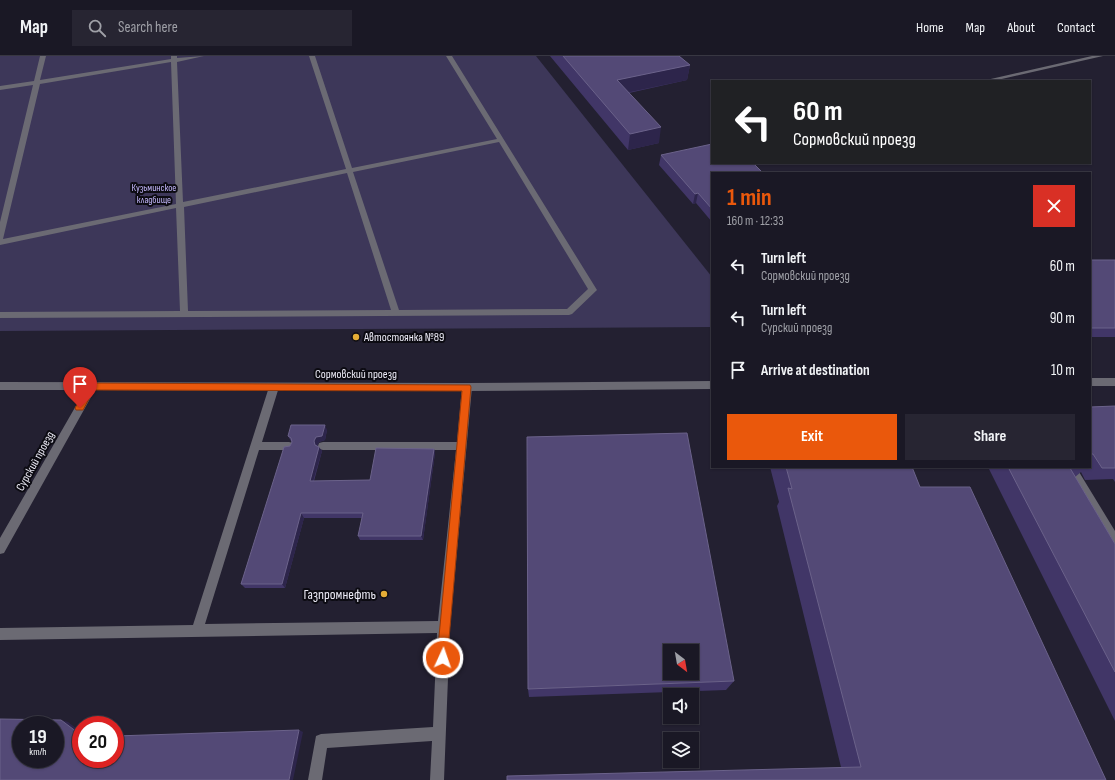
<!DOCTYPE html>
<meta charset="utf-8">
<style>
body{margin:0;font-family:"Sofia Sans Condensed",sans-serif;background:#272532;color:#f1f3f6;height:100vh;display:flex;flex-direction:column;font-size:15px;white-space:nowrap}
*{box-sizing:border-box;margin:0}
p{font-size:13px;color:#9fa0a7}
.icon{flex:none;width:22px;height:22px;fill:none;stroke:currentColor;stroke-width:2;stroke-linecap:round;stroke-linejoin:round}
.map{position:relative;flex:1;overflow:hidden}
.details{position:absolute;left:711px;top:116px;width:380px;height:296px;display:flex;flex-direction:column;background:#1a1825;border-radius:0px;box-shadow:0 1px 3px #0004,0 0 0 1px #383742}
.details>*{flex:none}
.hud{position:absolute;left:711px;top:24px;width:380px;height:84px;border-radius:0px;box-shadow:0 1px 3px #0004,0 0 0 1px #383742;background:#202124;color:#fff;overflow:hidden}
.needle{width:26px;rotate:149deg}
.tools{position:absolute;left:663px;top:588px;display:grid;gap:8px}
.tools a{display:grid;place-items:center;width:36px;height:36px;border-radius:0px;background:#1a1825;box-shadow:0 1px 3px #0004,0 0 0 1px #383742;font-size:20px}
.speed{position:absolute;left:12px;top:660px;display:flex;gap:8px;font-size:20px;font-weight:700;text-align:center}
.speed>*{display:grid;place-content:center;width:52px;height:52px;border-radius:50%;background:#1a1825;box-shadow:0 1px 3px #0004,0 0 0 1px #383742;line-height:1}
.speed small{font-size:10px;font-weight:400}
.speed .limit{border:6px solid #d22;background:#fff;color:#111}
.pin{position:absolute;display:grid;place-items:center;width:34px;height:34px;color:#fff;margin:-41px -17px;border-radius:50% 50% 50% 0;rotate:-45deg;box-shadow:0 0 4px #0007}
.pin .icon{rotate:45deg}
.me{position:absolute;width:44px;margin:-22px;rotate:3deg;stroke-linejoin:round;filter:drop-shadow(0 0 3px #0008)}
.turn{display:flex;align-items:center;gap:14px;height:84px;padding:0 16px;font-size:18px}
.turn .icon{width:52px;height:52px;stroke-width:2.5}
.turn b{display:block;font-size:28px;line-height:34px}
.round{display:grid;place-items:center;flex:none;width:42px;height:42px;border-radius:0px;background:#272532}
.head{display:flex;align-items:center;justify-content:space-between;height:68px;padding:0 16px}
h1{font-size:24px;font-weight:700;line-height:30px;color:#ea580c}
.button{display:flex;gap:8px;margin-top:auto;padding:8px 16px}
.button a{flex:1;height:46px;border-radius:0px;background:#ea580c;color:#fff;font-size:16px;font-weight:700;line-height:46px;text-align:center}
.button a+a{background:#272532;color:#f1f3f6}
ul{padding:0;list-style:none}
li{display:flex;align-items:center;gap:12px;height:52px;padding:0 16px}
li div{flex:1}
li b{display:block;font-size:15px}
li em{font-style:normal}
header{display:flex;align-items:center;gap:24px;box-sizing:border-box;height:56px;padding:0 20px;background:#1a1825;border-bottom:1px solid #383742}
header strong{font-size:19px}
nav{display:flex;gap:22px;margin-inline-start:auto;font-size:14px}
.search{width:280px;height:36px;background:#272532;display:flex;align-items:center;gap:10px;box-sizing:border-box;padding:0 14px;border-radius:0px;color:#9fa0a7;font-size:15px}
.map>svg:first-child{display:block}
.green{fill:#3d3759}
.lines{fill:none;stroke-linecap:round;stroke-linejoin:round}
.lane{fill:#6b6a73;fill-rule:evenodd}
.street{fill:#6b6a73;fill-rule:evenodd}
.wall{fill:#413667}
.shaded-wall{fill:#2d254b}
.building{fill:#534976;stroke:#6b628a;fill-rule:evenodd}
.route{fill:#ea580c;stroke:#983908}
.poi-dot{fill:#e5ad36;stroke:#0c0b12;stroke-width:1.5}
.labels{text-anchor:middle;stroke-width:4;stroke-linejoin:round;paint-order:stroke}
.far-park-label{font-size:10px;fill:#c4b8fc;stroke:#0c0b12}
.poi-label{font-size:12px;fill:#ecebf6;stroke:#0c0b12;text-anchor:start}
.street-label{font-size:12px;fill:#ecebf6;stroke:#0c0b12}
.near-poi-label{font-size:14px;fill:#ecebf6;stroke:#0c0b12;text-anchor:end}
</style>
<header>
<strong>Map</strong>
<div class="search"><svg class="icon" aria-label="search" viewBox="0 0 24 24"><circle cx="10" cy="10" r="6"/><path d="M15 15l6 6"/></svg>Search here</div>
<nav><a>Home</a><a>Map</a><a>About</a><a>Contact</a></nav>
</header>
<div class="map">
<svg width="1115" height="724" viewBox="0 0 1115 724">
<rect width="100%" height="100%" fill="#232031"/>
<path class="green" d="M0,0H536L712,221V271L0,275Z"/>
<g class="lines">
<path class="lane" d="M40,0H46L40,24L171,3V0H177V2L204,0L177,6L183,146L346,113L309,0H315L352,112L497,83L446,0H452L597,234L572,258L569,259L0,262V256L180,255L176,152L0,189V166L33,29L0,34V30L34,25ZM171,6L176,148L3,183L40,28ZM499,86L588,233L567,253L399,254L353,116ZM347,117L391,254L188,255L184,151Z
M1092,0H1103L993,25H982Z
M274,327L279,331L262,386H289L293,387L294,390L293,393L289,394H259L205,568L438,565L456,394H323L319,393L318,390L319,387L323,386H457L462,331L467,327L472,331L450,571L444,724H430L432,685L327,692L322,724H308L316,680L321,678L433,671L437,577L0,584V572L193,569L269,331Z
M1065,411H1076L1115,475V490L1111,489Z"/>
<path class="street" d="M1090,322H1115V330H1090Z
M712,325V333L467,335L95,334L4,497L0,498V482L85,334H0V326L467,327Z"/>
</g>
<path class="wall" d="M550,0H679L690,9L687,24L629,37L659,87L628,94Z
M661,99L712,117V166L696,147L693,148L659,109Z
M1090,204H1115V281H1090Z
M1115,350V426L1113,423L1085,424L1081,416L1075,421L1115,488V665L988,411H1090V351Z
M327,374L325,384L319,386L317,390L322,395L314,425L370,424L434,393L435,397L423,484H360L358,480L362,462H304L285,532H245L241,528L290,390L292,386L291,385L288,380Z
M770,411H912L920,431L1106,724L841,711L777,450L779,446Z
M734,625L726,634L529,641L528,633Z"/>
<path class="shaded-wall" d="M690,9L687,24L616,39L617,24Z
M661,71L659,87L628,94L630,78Z
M698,137L696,147L693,148L695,138Z
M325,369L327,374L325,384L319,386L317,390L315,389L314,385L316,381Z
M319,391L322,395L312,429L310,425Z
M434,393L435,397L423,484L421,480Z
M301,457L304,462L285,532L282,528Z
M61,664L68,666L81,676V679Z
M299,674L303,676L293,724H289Z"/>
<path class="building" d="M563,0H679L690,9L617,24L661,71L630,78Z
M712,88V107H753L763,117H712V153L698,137L695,138L661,99Z
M1090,204H1115V272H1090Z
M1115,350V412H1102L1093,398H1090V351Z
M291,369H325L322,380L316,381L314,385L315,389L319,391L310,425L370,424L376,392L434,393L421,480H358L363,457H301L282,528H241L284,391L290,390L292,386L291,382L288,380Z
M687,377L734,625L528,633L527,381ZM670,595H692V617H670Z
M786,411H912L920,431H970L1106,724H507V720L861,711L788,432L792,433Z
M1008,411H1086L1087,412H1070L1115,488V616Z
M0,663L61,664L81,679V703H115V680L299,674L289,724H0ZM21,669H55V703H21Z"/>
<path class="route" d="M92,327L470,329L471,331L447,606L443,608L439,606L437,602L462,335L94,334L83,354H76L75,352L89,328Z"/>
<g class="poi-dot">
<circle cx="356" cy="281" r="4"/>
<circle cx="384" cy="538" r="4"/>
</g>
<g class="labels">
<g class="far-park-label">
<text x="154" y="135">Кузьминское<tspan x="154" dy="12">кладбище</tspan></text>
</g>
<g class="poi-label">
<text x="364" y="285">Автостоянка №89</text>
</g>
<g class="street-label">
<text x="356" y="322">Сормовский проезд</text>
<text transform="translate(35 405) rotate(-61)" y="4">Сурский проезд</text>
</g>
<g class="near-poi-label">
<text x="376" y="543">Газпромнефть</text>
</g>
</g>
</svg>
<div class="tools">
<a><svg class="needle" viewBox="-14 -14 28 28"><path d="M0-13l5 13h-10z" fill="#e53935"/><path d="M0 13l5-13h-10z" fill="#9fa0a7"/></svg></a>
<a><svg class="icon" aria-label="sound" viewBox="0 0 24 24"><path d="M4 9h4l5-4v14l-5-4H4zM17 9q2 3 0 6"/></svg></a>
<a><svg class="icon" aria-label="layers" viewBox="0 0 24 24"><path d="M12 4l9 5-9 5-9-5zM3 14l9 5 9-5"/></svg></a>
</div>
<div class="speed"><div>19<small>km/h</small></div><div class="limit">20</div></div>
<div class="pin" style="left:80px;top:352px;background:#d93025"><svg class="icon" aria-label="arrive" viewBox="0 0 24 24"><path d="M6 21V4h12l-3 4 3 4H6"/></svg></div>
<svg class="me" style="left:443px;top:602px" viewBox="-20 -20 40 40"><circle r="17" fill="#ea580c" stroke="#fff" stroke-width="3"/><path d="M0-11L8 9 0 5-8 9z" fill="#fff"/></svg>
<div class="hud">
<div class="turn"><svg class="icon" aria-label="left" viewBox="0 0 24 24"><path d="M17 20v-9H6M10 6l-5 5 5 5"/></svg><div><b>60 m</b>Сормовский проезд</div></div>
</div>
<section class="details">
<div class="head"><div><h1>1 min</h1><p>160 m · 12:33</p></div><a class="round" style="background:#d93025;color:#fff"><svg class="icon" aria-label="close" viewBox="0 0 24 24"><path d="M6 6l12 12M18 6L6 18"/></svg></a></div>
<ul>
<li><svg class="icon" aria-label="left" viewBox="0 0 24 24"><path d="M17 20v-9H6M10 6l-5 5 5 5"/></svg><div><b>Turn left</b><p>Сормовский проезд</p></div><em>60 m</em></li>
<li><svg class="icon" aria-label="left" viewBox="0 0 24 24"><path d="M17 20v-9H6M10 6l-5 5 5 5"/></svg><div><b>Turn left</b><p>Сурский проезд</p></div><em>90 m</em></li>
<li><svg class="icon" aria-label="arrive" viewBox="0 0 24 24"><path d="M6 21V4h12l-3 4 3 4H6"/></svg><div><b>Arrive at destination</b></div><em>10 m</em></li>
</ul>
<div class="button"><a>Exit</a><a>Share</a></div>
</section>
</div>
